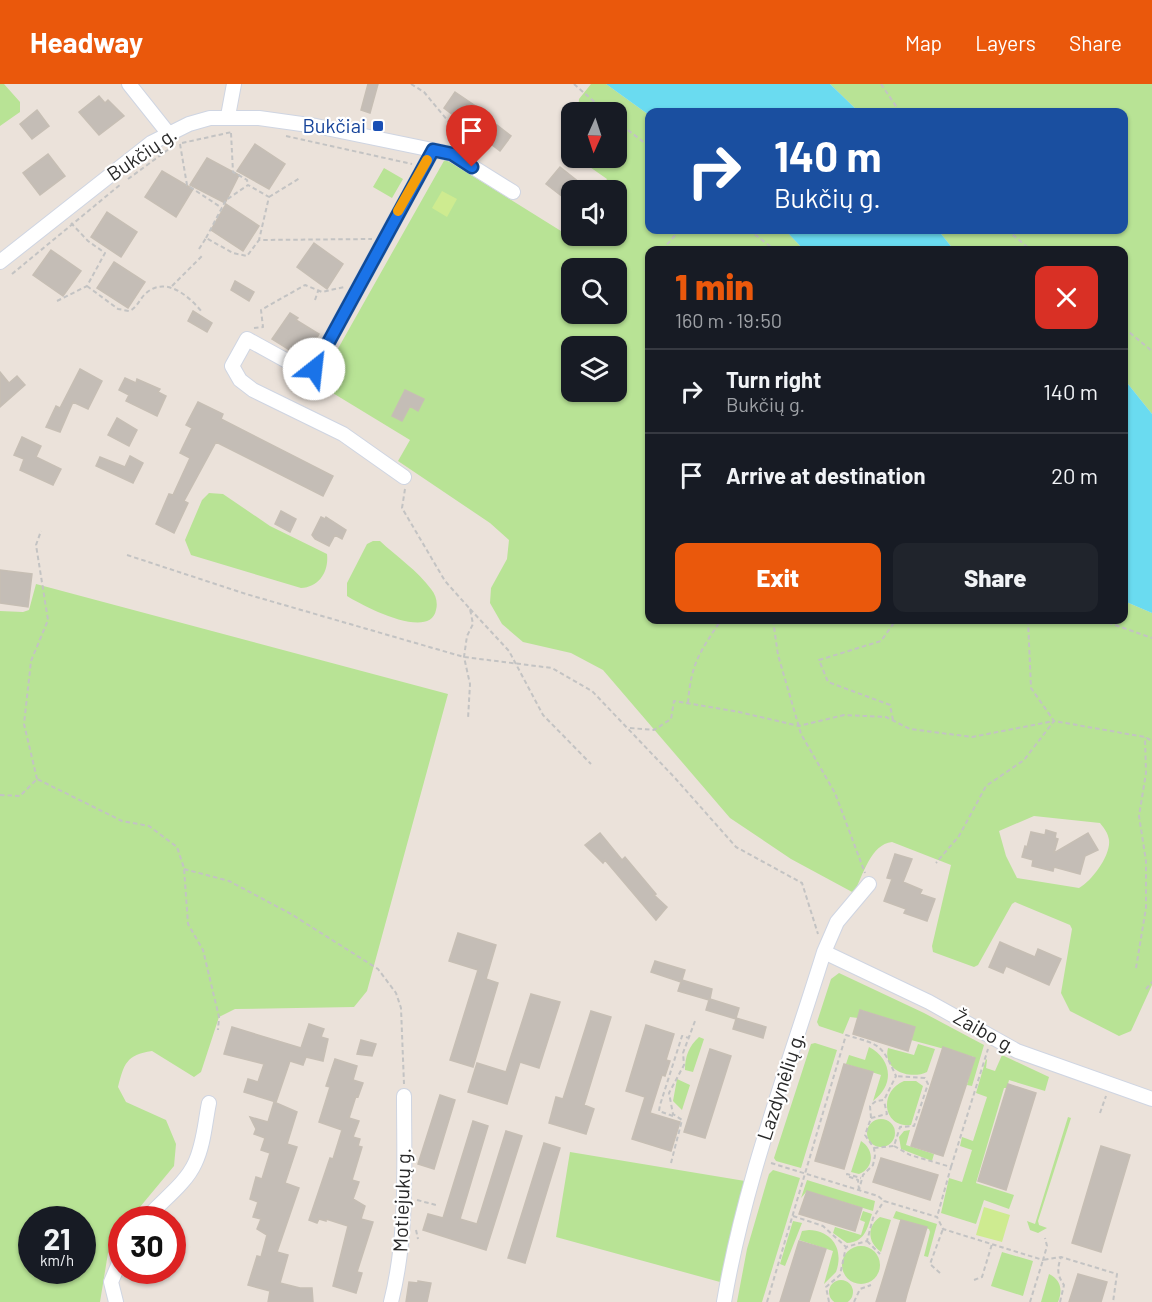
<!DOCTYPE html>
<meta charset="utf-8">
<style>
body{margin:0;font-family:Barlow,sans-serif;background:#20242c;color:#f1f3f6;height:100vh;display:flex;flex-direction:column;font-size:22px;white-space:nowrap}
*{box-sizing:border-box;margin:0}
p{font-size:20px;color:#9ea1a6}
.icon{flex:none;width:33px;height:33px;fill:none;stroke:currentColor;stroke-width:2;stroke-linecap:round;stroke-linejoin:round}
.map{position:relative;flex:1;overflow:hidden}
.panel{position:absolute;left:645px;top:162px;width:483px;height:378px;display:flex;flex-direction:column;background:#171b24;border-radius:12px;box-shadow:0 2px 4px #0004}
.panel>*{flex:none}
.guide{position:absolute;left:645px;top:24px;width:483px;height:126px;border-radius:12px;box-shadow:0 2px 4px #0004;background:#1a4fa0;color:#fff;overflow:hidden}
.needle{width:39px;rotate:183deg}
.controls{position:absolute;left:561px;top:18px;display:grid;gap:12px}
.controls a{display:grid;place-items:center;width:66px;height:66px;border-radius:12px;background:#171b24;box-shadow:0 2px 4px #0004;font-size:30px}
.speed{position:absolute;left:18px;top:1122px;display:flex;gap:12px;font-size:30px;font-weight:700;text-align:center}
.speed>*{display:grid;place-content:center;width:78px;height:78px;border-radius:50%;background:#171b24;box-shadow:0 2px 4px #0004;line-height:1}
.speed small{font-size:15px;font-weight:400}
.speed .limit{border:9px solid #d22;background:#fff;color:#111}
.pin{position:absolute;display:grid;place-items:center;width:51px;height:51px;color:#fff;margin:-62px -26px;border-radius:50% 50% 50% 0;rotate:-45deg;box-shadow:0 0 6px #0007}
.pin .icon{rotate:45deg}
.me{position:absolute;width:66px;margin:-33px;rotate:29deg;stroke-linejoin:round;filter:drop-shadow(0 0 4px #0008)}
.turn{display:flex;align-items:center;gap:21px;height:126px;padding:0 30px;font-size:27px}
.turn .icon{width:78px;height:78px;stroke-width:2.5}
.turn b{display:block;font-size:42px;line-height:51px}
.round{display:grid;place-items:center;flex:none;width:63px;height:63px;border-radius:12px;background:#20242c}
.headline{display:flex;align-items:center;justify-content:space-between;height:102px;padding:0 30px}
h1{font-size:36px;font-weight:800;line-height:45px;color:#ea580c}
.cta{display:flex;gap:12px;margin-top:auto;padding:12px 30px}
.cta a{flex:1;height:69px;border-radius:12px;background:#ea580c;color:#fff;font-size:24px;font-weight:800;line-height:69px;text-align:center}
.cta a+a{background:#20242c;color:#f1f3f6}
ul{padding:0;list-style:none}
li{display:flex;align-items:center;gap:18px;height:84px;padding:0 30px;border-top:2px solid #363941}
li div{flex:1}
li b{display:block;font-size:22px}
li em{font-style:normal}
header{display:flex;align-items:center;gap:36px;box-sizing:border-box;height:84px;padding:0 30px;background:#ea580c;color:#fff}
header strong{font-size:28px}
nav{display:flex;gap:33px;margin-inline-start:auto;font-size:21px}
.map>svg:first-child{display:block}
.green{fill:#b8e395;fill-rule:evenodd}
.pitch{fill:#ceeb90}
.water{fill:#6adbf0}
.building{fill:#c4bdb6;stroke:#c6beb4;stroke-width:1.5}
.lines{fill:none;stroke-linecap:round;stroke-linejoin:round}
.minor-casing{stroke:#cfd5e2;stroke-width:16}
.path{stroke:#c3c3c3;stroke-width:2;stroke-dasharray:4.5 3;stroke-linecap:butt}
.minor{stroke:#fff;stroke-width:14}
.route-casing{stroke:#114b97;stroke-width:15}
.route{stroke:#1a73e8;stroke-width:10}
.slow{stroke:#f59e0b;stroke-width:10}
.transit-dot{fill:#1a4fb4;stroke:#fff;stroke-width:2}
.labels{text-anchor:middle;stroke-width:4.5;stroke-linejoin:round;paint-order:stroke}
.transit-label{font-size:20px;fill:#164399;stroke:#fff;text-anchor:end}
.street-label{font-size:20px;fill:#292929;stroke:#fff}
</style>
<header>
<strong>Headway</strong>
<nav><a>Map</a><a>Layers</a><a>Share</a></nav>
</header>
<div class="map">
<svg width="1152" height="1218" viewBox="0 0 1152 1218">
<rect width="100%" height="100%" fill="#ebe2da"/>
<path class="green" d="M0,0H4L20,18V28L0,42Z
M591,0H606L649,31L650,146H785L804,166H650V536H1124V517L1152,529V901L1131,947L1119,952L1070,927L1061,909L1072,845L1070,841L1015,818L1012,820L978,881L974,883L933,868L932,862L951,781L892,758C871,760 863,791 854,809L791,775L730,734L603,586L571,569L523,558L502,540L490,519L491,504L507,475L509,456L490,439L398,377L410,356L318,300L445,75L569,152L571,148L572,152H616V106H600L607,95L577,74H616V28H578L579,15ZM572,184H616V230H572ZM572,262H616V308H572ZM1034,732L1100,739C1104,744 1108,749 1109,756C1111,771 1092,797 1079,804L1017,794L1006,772L999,747Z
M830,0H1152V330L1124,295V166H954L938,146H1124V28H859Z
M384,84L403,95L392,114L373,103Z
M209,409L223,410L270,442L327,470C329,488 319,503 301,504L191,471L185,456L202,416Z
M373,457H380C396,472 418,487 431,505C436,511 438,519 436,526C430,557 363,522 347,512V499L367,460Z
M36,500L448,610L367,907L354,923L235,925L219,933L201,988L194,993L152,967C126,971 124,980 118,1003L126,1018L166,1036L176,1060L174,1082L130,1135L122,1136L121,1148L108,1169L100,1218H0V527L23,528L29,526ZM32,1136H82V1186H32Z
M839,889L924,929L984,961L972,1002L967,1001L974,973L911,956L915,943L861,926L858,934L850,933L843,950L819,942L817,938L831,895Z
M699,953L704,955L693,988L685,986C685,972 689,962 699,953Z
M815,959L837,966L801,1084L776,1077L774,1074L811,960Z
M918,960L935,965L927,988C911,996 882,987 888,964L914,971Z
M869,963C892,975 895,1001 873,1017L881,991L846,980L849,971L865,976Z
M1002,971L1049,993L1045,1007L1009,996L1007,1004H1004L976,1099L1014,1111L1009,1125L984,1116L976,1140L941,1129L949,1094L962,1098L972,1066L960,1062L962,1053L973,1057L987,1013L976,1009L986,975L987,976L986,984L995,987Z
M677,995L690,1001L682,1026L673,1017Z
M904,997H916L923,1002L911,1041C883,1044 878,1008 904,997Z
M1068,1033L1071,1034L1038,1137L1039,1141L1047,1144L1038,1149L1030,1146L1027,1137L1035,1140Z
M867 1049a14 14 0 1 1 28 0a14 14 0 1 1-28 0Z
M910,1046L906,1061L934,1070L932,1077L901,1065L899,1053L904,1047Z
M861,1057C875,1066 874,1084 859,1090L851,1088Z
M570,1068L745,1097L720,1198L556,1153Z
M773,1086L800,1094L762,1218H737L747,1165L769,1090Z
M807,1096L875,1117L873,1127L807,1107L801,1114Z
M863,1127L872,1130C867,1145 865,1158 847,1159L833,1149L835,1143L861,1151L865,1138L860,1136Z
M896,1127L937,1140L928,1173L924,1172L930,1148L929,1145L893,1134Z
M880,1133L891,1136L881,1168C868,1159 866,1143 880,1133Z
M793,1137L802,1139L785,1182L780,1180Z
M809,1146C833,1147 844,1166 836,1188L824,1200L833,1167L799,1156L802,1147Z
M842 1181a19 19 0 1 1 38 0a19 19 0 1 1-38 0Z
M1002,1168L1033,1177L1023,1212L991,1202Z
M1049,1190C1061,1196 1063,1206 1058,1218H1041Z
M829 1208a12 12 0 1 1 24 0a12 12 0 1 1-24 0Z"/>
<path class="pitch" d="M442,107L457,115L447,133L432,124Z
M984,1123L1010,1131L1002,1158L976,1151Z"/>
<path class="water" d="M606,0H830L859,28H650L649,31Z
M785,146H938L954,166H804Z
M1124,295L1152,330V529L1124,517Z"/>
<path class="building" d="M368,0H378L370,29L361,26Z
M455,8L480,25L479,27L511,52L500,67L444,24Z
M99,12L105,19L108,16L124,32L99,51L79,28Z
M37,26L49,42L32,55L20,40Z
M255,60L285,80L269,105L237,87Z
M48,70L65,92L40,111L23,89Z
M207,74L239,91L225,119L190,101Z
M560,83L589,106H572V120L546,100Z
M162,87L193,105L176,133L145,113Z
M226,120L259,142L243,167L211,146Z
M107,128L137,148L121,173L91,153Z
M314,159L343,180L327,205L297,183Z
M51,166L81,187L63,212L33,191Z
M114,178L145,198L128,224L97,204Z
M235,197L254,208L249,217L231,206Z
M193,227L212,239L207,248L188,237Z
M290,229L298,234L296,236L319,250L304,275L272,255Z
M80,285L102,297L88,325L73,318L60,348L46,343L56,322L60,324Z
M0,288L9,299L17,292L25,301L0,323Z
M125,294L136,299L137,295L160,305L158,308L166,312L157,332L126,317L129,311L119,306Z
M405,306L424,315L418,327L410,322L402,337L392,332Z
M198,318L223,330L221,335L333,392L323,412L216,358L184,417L188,419L174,449L156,440L169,410L173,411L190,374L180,369L192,344L186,341Z
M117,334L137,346L129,362L108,351Z
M22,353L41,362L36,373L61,385L53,401L20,386L24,375L14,371Z
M130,372L143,379L133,399L96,382L100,373L125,383Z
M281,427L296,435L290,448L275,440Z
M321,433L325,435L326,433L346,446L342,455L335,451L329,462L315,455L312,451Z
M0,486L32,490L28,523L0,519Z
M1046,746L1056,749L1055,754L1058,755L1054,769L1088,749L1098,766L1085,772L1080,790L1054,783L1053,787L1032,782L1033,776L1022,773L1025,762L1027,763L1031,748L1045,751Z
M600,749L622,776L625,773L656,810L654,811L667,823L656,836L605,776L603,779L585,761Z
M895,770L912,775L903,798L922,806L920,810L935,815L927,837L904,829L906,825L884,817L892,795L887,794Z
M458,849L496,861L486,895L498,899L473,983L450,976L478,886L449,877Z
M1000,858L1035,873L1038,865L1061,875L1049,901L1006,882L1003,889L989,883Z
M655,877L685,886L682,896L712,905L710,915L739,924L736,934L766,943L763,954L733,945L736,935L706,926L709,916L678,907L681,898L651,888Z
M531,910L560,918L539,984L520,978L507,1020L468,1008L477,979L506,988Z
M860,926L915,943L908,967L853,950Z
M591,927L611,933L584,1021L594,1025L586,1050L549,1039L556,1013L563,1015Z
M309,940L324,945L321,953L328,955L323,977L306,973L303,981L290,977L276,1018L244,1008L248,995L258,998L264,980L224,970L232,943L301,964Z
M646,941L674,950L666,976L670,977L665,992L662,991L650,1029L680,1038L671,1067L632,1055L645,1013L626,1007Z
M361,956L376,960L372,972L357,970Z
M943,963L975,974L943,1072L911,1062Z
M710,965L731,972L705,1054L684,1048Z
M335,975L357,982L353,996L363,999L358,1013L356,1012L349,1034L359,1037L353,1053L360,1055L358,1062L362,1063L352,1096L359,1098L353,1115L365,1122L361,1135L373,1138L357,1188L362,1189L356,1209L333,1202L348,1142L326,1135V1137L319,1135L317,1139L309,1136L330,1074L333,1075L342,1046L319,1038L330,1003L326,1002Z
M844,980L873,988L844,1085L815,1077Z
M1008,1000L1036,1009L1006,1106L978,1097Z
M440,1011L455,1016L434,1085L418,1080Z
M274,1018L297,1028L287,1060L297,1063L285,1099L299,1104L277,1168L288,1171L280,1199L300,1204H312L313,1218H268L270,1207L248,1201L257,1172L261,1173L267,1151L257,1145L261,1135L253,1133L258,1118L250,1115L256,1093L262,1095L270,1069L261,1066L265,1054L254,1050L256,1045L250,1033L268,1038Z
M473,1037L488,1042L460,1135L477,1140L506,1047L522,1052L486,1166L423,1146L428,1130L443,1134Z
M544,1059L560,1064L525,1179L508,1174Z
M1101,1062L1130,1071L1101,1168L1072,1159Z
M881,1074L938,1091L930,1116L873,1098Z
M807,1107L862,1124L855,1147L799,1130Z
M901,1136L927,1143L907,1210L905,1218H876Z
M799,1157L826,1165L809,1218H780Z
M1078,1190L1107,1198L1101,1218H1069Z
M418,1197L431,1199L427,1218H406L409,1198L418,1199Z"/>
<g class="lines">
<g class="minor-casing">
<path id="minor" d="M129,0L168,49
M228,32L234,0
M0,178L151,59L189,40L210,34H259L316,42L452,70L513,108
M404,393L343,350L253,306L240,296L232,282L247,255L307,288L314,285L433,66
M824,868L929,918L1017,967L1152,1015
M145,1136C161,1117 185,1101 195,1079C204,1060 205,1038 209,1019
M116,1218L111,1198L122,1172
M391,1218C408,1151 404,1081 404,1012
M724,1218C744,1099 788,984 824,868L837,838L869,800"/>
</g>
<path class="path" d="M411,0L424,8L453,43
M574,0L606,28
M881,0L900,28
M616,37L650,63
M231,49L233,88L247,96L248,101
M286,52L412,80
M182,59L232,48
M180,60L187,101L222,124
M128,95L169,65
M269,113L300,94
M749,146L775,166
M1007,146L1031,166
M206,154L226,116L248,101L269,113L259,156
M199,165L206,154L233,169L247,172L259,156L372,155
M662,166L680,146
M645,187L650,182
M12,190L121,100
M87,202L118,225L129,227C137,224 139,216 145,210C165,191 189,212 202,228
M172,202L202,172
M315,216L318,207
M57,217L87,202L105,169L88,157L71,139
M254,244L263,243L261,226L305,201L322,208L344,203
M1124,244L1152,267
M405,405L402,424L445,497L470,525L473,540L467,552L464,573L470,600L468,635
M127,471L246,510L464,573L552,584L592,607L675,694L736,763L802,799L818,850
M470,525L509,567L543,631L591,680
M773,536L778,571L801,650L835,709L865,789
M1028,536L1031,604L1054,637L1145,653L1152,657
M1101,536L1152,554
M688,619C691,579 700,568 721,536
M893,636L890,621L828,598L819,576L881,557L896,536
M630,644L654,646L671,635L674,617L739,628L799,642L844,631L886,633L910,645L972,653L1054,637L1024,676L986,702L959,752L936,779
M37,695L24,640L31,577L48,536L36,461L41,447
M0,711L20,712L37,695L122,737L149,742L177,763L184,784L188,840L203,866L219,933L218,946
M184,785L229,797L291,830L378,885L396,909L401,924L404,1000
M1136,884L1146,824V777L1139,732L1146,689L1145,653
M1146,905L1152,898
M1100,1029L1106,1012
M673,1032L659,1027L660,1021L682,952L689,954
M871,1034L887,1030L884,1017
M894,1062L910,1071L951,1083L937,1133
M874,1064L894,1062L900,1043L914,1042L928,1000L925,994L896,992
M671,1079L682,1036L673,1030L669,1009L684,981L683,969L695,937
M771,1079L878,1112L884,1117L937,1133L943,1145L1043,1176L1047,1162L1045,1154
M951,1083L988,965
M859,1106L858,1096L847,1092V1090L861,1094
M417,1116L436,1121
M793,1132L823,1142L846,1163
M416,1146L418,1155
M867,1157L880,1170
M940,1189L930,1180L943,1145
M974,1196L982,1193L992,1160
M767,1218L846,951C880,961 881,959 896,992L884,1016L876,1017L870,1022L871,1034L865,1051L874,1064L875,1072L873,1081L863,1091L859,1106
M829,1218L826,1203L840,1191L846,1163L867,1157L873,1134L884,1117
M854,1218L860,1205L871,1201
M1030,1218L1043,1176L1061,1173L1117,1190L1113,1218
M1060,1218L1064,1201C1057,1191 1057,1185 1061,1173"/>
<use href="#minor" class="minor"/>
</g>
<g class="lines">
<g class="route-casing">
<path id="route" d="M314,285L433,66L452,70L472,83"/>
</g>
<use href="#route" class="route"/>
<path class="slow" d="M398,127L427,76"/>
</g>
<rect class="transit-dot" x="372" y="36" width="12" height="12" rx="3"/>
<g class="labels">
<g class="transit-label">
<text x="366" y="49">Bukčiai</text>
</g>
<g class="street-label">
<text transform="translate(142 70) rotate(-34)" y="7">Bukčių g.</text>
<text transform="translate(985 948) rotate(29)" y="7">Žaibo g.</text>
<text transform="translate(781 1002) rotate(-72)" y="7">Lazdynėlių g.</text>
<text transform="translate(402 1116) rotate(-88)" y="7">Motiejukų g.</text>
</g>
</g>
</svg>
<div class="controls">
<a><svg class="needle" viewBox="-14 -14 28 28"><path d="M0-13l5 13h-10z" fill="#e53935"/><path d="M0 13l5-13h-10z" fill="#9ea1a6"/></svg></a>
<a><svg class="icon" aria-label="sound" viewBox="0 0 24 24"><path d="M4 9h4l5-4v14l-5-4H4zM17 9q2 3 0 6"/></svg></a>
<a><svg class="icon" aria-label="search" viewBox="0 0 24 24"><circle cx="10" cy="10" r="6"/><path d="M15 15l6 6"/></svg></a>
<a><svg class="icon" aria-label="layers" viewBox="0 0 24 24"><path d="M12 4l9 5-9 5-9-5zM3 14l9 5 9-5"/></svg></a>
</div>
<div class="speed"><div>21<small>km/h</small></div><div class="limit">30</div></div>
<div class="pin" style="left:472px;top:83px;background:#d93025"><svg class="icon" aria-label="arrive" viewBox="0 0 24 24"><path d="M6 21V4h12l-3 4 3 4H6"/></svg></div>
<svg class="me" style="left:314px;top:285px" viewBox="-20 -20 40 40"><circle r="19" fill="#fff"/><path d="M0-13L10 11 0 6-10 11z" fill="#1a73e8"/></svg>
<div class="guide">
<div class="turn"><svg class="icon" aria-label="right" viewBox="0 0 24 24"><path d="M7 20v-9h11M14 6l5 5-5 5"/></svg><div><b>140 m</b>Bukčių g.</div></div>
</div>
<section class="panel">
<div class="headline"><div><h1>1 min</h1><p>160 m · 19:50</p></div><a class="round" style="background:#d93025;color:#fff"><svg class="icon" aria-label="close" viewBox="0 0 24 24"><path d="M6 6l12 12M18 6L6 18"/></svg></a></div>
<ul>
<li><svg class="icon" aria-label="right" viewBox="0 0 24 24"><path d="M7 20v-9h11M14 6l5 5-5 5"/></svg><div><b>Turn right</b><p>Bukčių g.</p></div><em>140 m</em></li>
<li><svg class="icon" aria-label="arrive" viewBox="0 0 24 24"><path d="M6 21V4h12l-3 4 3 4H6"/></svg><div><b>Arrive at destination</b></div><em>20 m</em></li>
</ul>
<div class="cta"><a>Exit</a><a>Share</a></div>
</section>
</div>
